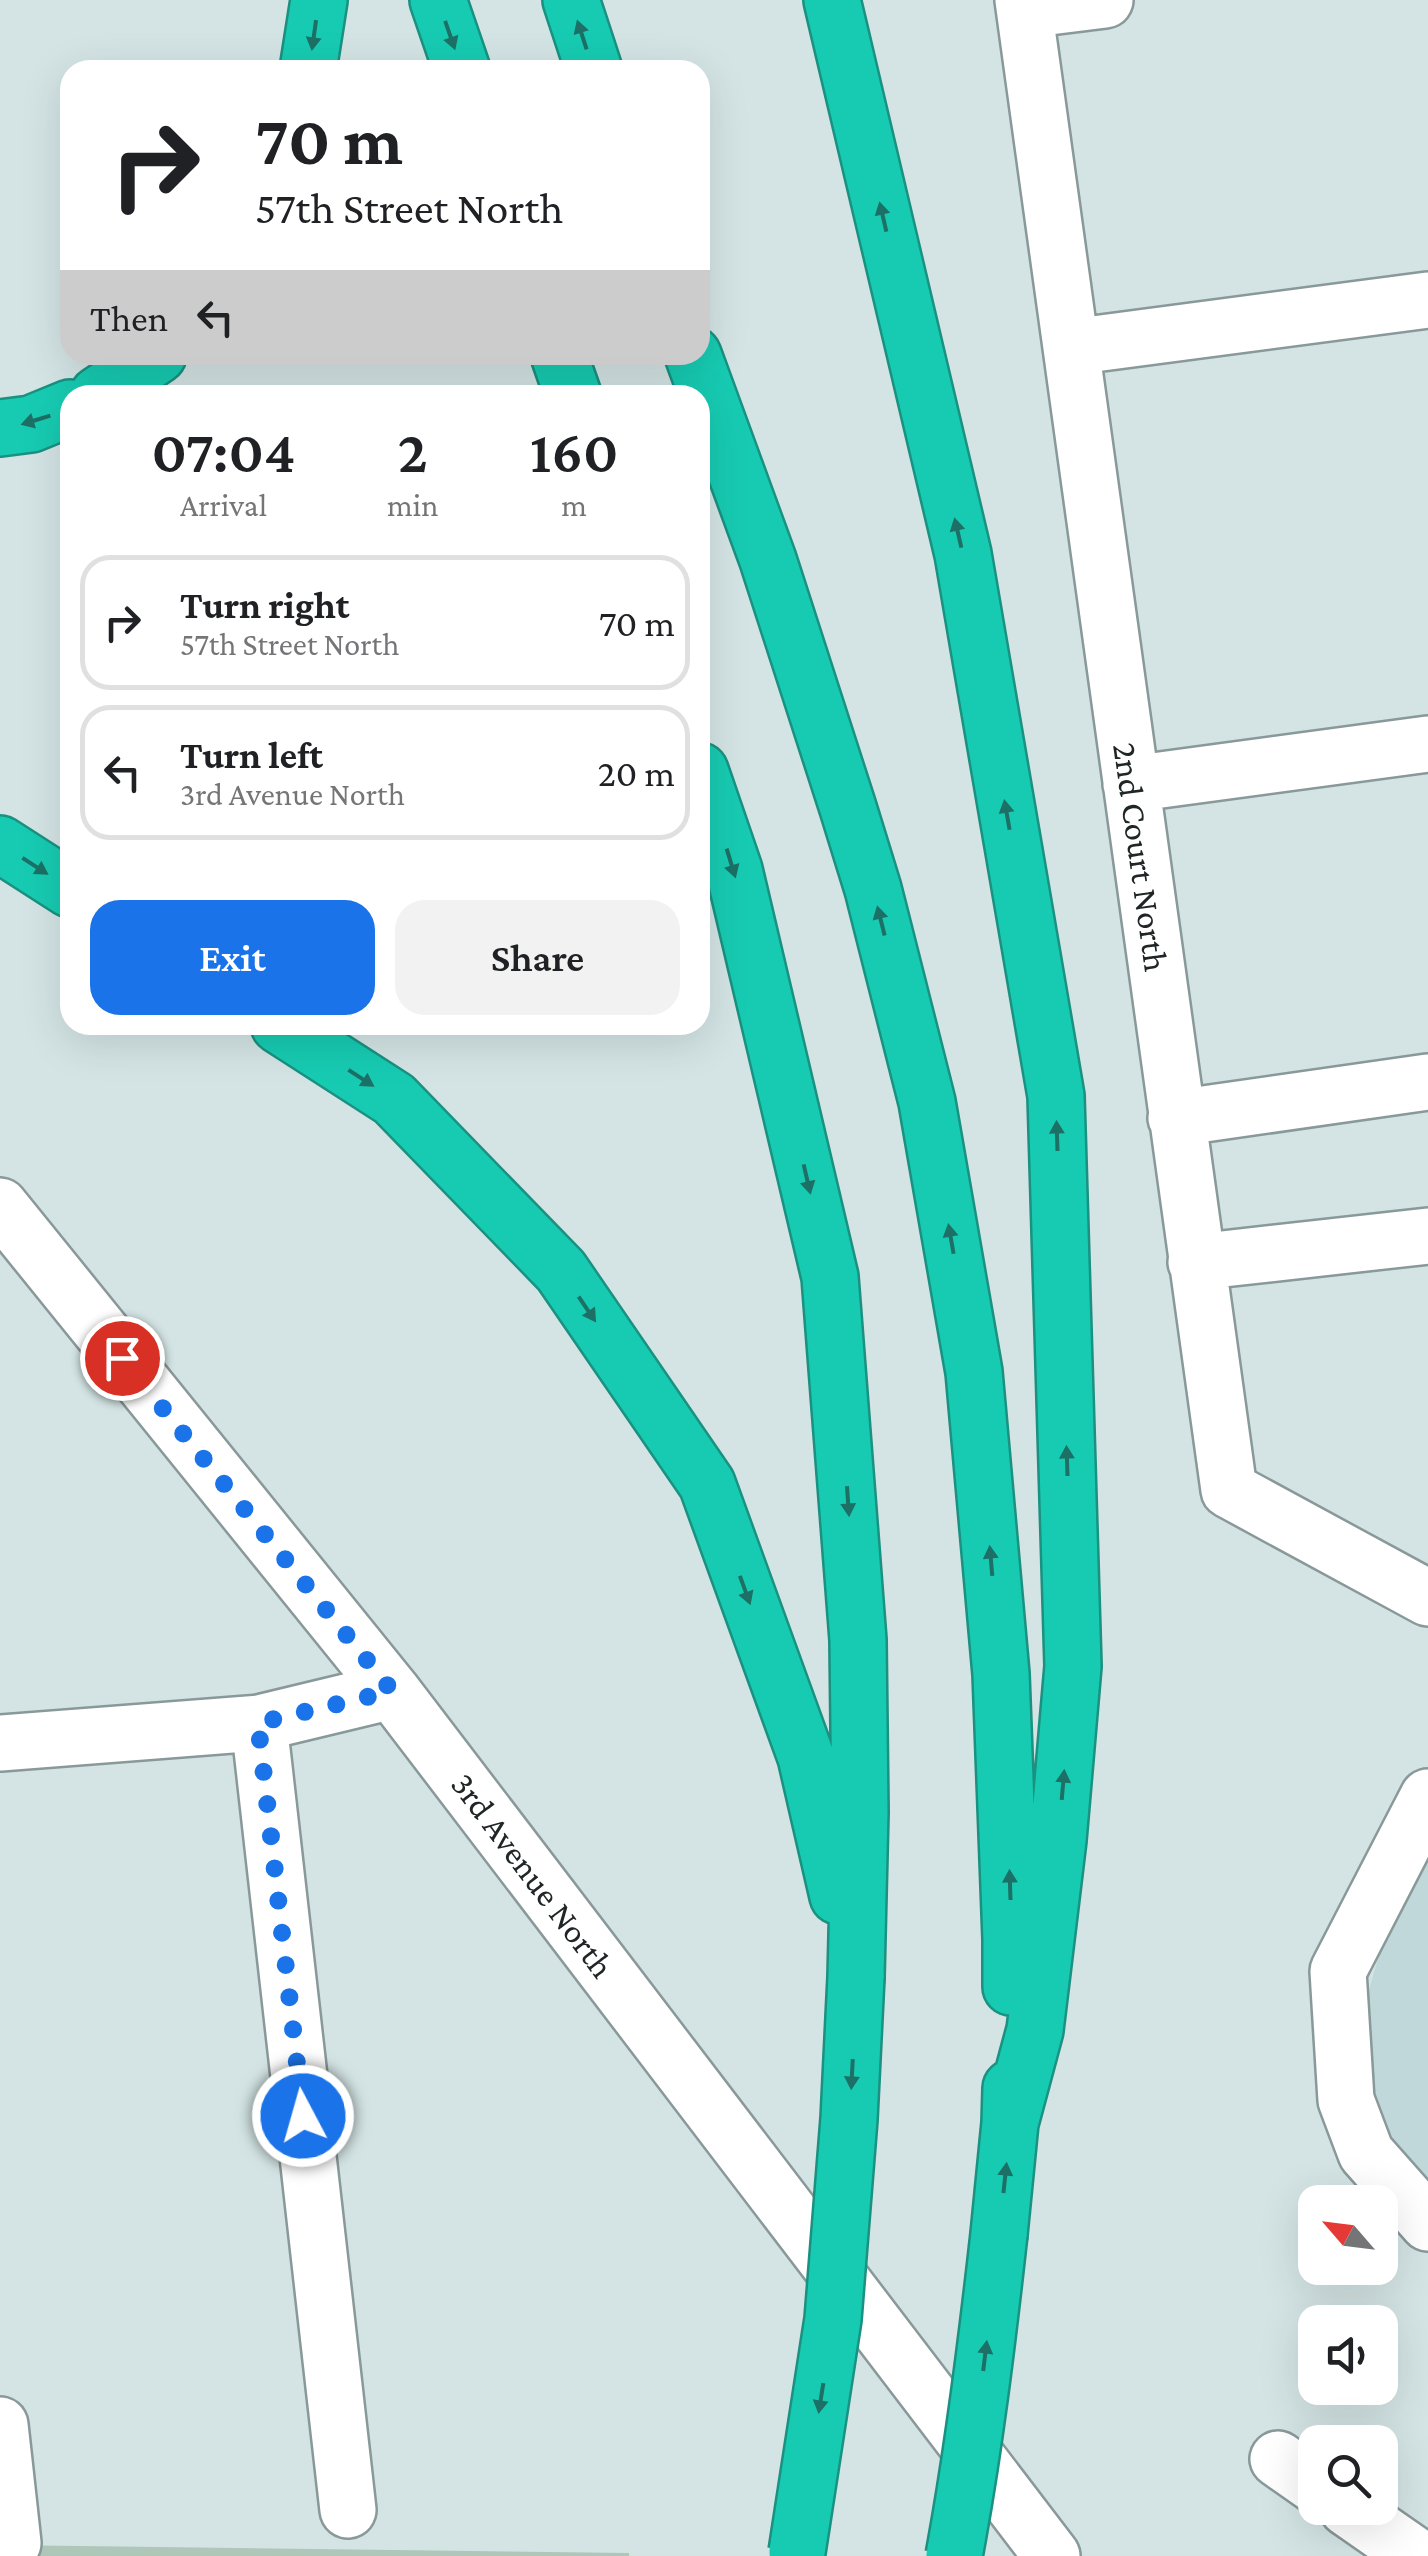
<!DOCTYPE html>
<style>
body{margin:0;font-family:"Crimson Pro",serif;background:#f2f2f2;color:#202124;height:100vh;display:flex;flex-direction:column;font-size:38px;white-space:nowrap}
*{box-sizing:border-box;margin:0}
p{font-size:32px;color:#757577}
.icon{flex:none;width:55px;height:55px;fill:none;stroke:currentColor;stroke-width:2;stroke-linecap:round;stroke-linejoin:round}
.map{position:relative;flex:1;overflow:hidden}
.sheet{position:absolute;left:60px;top:385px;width:650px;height:650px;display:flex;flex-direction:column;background:#fff;border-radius:30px;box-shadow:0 10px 40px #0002}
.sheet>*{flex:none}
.hud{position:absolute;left:60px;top:60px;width:650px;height:305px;border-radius:30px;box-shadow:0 10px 40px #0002;background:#fff;color:#202124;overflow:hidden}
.needle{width:65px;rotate:298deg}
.controls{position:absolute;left:1298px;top:2185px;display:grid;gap:20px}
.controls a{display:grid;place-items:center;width:100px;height:100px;border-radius:20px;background:#fff;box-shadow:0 10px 40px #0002;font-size:50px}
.pin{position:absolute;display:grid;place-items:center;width:85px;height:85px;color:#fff;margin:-42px;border:5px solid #fff;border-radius:50%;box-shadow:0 2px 10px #0007}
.me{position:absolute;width:110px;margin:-55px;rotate:354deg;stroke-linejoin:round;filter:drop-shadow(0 0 8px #0008)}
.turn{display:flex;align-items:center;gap:35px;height:210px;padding:0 30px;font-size:45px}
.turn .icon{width:130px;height:130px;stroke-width:2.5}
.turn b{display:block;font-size:70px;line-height:85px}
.then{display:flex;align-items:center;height:95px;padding:0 30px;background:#0003;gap:20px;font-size:38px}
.eta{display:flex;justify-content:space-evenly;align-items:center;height:170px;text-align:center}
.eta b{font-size:60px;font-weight:600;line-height:70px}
.action{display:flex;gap:20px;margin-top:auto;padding:20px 30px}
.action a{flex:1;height:115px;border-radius:30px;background:#1a73e8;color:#fff;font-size:40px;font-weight:600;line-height:115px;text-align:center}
.action a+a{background:#f2f2f2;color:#202124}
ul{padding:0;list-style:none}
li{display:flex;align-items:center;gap:30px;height:135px;margin:0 20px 15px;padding:0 10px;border:5px solid #e0e0e0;border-radius:30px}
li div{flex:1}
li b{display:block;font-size:38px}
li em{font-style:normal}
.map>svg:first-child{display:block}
.built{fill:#c0d8d9}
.green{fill:#aec7b8}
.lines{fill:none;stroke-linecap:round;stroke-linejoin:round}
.minor-casing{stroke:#899899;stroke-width:60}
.highway-casing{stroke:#1a9181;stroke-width:60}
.minor{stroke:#fff;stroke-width:55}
.highway{stroke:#17cbb2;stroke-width:55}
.highway-bridge-casing{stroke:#1a9181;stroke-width:60;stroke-linecap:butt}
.highway-bridge{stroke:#17cbb2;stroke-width:55}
.oneway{fill:#1c7065}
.route{stroke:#1a73e8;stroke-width:18;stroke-dasharray:0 32.4}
.labels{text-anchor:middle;stroke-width:10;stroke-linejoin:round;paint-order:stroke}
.street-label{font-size:35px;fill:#202626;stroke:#fff}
</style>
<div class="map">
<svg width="1428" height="2556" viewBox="0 0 1428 2556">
<rect width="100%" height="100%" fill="#d4e4e4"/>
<path class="built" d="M1428,1853V2186L1399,2155L1366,2069L1367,1997L1394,1903Z"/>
<path class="green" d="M0,2545L629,2553V2556H0Z"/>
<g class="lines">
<g class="minor-casing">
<path id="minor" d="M1023,0L1229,1490L1428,1598
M1025,10L1105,0
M1071,347L1428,300
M1131,784L1428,744
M1176,1118L1428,1082
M0,1206L392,1691L1052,2556
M1196,1262L1428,1236
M259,1723L348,2510
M0,1743L259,1723L392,1691
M1428,1797L1338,1971L1346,2100L1366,2153L1428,2223
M0,2425L13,2543
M1278,2459L1315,2485
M1347,2508L1416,2556"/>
</g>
<g class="highway-casing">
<path id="highway" d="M438,0L462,70
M571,0L594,70
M832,0L963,554L1056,1096L1073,1666L1058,1840L1035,2030L1010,2123
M308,70L319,0
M559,355L573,395
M693,355L768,560L848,808L873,889L927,1102L974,1372L1001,1674L1011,1939V1987
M98,395L158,355
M0,428L31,424L70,408
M700,771L734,870L830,1277L858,1640L860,1812L856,1977
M0,844L70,889
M279,1025L394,1099L561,1271L707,1484L806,1757L838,1896
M999,2234L1010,2123L1011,2088"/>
</g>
<use href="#minor" class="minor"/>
<use href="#highway" class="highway"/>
<g class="highway-bridge-casing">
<path id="highway-bridge" d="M797,2552L833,2319L849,2119L856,1977
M954,2556C974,2449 987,2342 999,2234"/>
</g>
<use href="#highway-bridge" class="highway-bridge"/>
</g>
<defs><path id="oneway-solid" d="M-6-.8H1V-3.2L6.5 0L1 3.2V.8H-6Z" transform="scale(2.5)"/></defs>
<g class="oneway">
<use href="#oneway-solid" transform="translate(314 35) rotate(98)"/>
<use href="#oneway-solid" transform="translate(450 35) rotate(71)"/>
<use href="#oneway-solid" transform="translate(582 35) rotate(-108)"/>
<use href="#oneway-solid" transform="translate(883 217) rotate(-103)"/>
<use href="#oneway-solid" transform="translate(36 420) rotate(163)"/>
<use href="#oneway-solid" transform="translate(958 533) rotate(-103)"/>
<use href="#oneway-solid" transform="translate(1007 815) rotate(-100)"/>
<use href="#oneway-solid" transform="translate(731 863) rotate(73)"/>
<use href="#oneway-solid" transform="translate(35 866) rotate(33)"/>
<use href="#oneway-solid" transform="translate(881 921) rotate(-104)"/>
<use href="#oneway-solid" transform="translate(361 1078) rotate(33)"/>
<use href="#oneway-solid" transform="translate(1057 1136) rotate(-92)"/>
<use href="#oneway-solid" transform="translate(807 1179) rotate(77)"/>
<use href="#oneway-solid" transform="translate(951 1239) rotate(-100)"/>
<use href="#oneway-solid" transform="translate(587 1309) rotate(56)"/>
<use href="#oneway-solid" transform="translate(1067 1461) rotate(-92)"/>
<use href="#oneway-solid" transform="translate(848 1501) rotate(86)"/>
<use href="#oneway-solid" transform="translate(991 1561) rotate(-95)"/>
<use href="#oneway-solid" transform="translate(745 1590) rotate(70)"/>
<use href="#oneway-solid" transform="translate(1063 1785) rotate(-85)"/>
<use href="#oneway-solid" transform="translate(1010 1885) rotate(-92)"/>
<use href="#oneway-solid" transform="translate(852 2074) rotate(93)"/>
<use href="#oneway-solid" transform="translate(1005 2178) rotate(-84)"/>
<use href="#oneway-solid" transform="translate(985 2356) rotate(-83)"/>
<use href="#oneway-solid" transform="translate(821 2398) rotate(99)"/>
</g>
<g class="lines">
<path class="route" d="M122,1358L392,1691L258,1723L303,2116"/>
</g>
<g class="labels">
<g class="street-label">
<text transform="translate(1141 857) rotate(82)" y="12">2nd Court North</text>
<text transform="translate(533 1875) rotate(53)" y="12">3rd Avenue North</text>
</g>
</g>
</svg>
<div class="controls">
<a><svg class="needle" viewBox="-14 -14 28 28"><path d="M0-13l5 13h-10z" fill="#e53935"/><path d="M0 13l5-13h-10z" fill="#757577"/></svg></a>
<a><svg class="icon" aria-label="sound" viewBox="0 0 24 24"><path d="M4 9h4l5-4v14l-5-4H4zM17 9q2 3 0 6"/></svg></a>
<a><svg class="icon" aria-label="search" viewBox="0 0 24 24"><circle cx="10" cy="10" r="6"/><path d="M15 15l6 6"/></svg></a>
</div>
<div class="pin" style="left:122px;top:1358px;background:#d93025"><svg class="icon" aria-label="arrive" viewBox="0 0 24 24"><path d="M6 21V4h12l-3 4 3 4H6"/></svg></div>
<svg class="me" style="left:303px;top:2116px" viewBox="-20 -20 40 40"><circle r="17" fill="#1a73e8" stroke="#fff" stroke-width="3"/><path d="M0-11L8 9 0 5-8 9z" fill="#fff"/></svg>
<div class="hud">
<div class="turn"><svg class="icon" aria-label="right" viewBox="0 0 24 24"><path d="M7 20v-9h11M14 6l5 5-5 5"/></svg><div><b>70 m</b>57th Street North</div></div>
<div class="then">Then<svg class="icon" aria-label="left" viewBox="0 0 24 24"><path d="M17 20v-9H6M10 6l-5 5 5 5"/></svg></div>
</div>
<section class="sheet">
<div class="eta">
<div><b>07:04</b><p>Arrival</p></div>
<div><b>2</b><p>min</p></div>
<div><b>160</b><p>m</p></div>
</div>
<ul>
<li><svg class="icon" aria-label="right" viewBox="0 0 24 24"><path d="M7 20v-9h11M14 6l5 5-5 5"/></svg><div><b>Turn right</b><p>57th Street North</p></div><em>70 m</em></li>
<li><svg class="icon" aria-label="left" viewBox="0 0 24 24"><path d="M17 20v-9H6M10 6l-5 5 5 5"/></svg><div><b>Turn left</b><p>3rd Avenue North</p></div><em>20 m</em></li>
</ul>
<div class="action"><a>Exit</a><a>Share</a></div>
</section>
</div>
